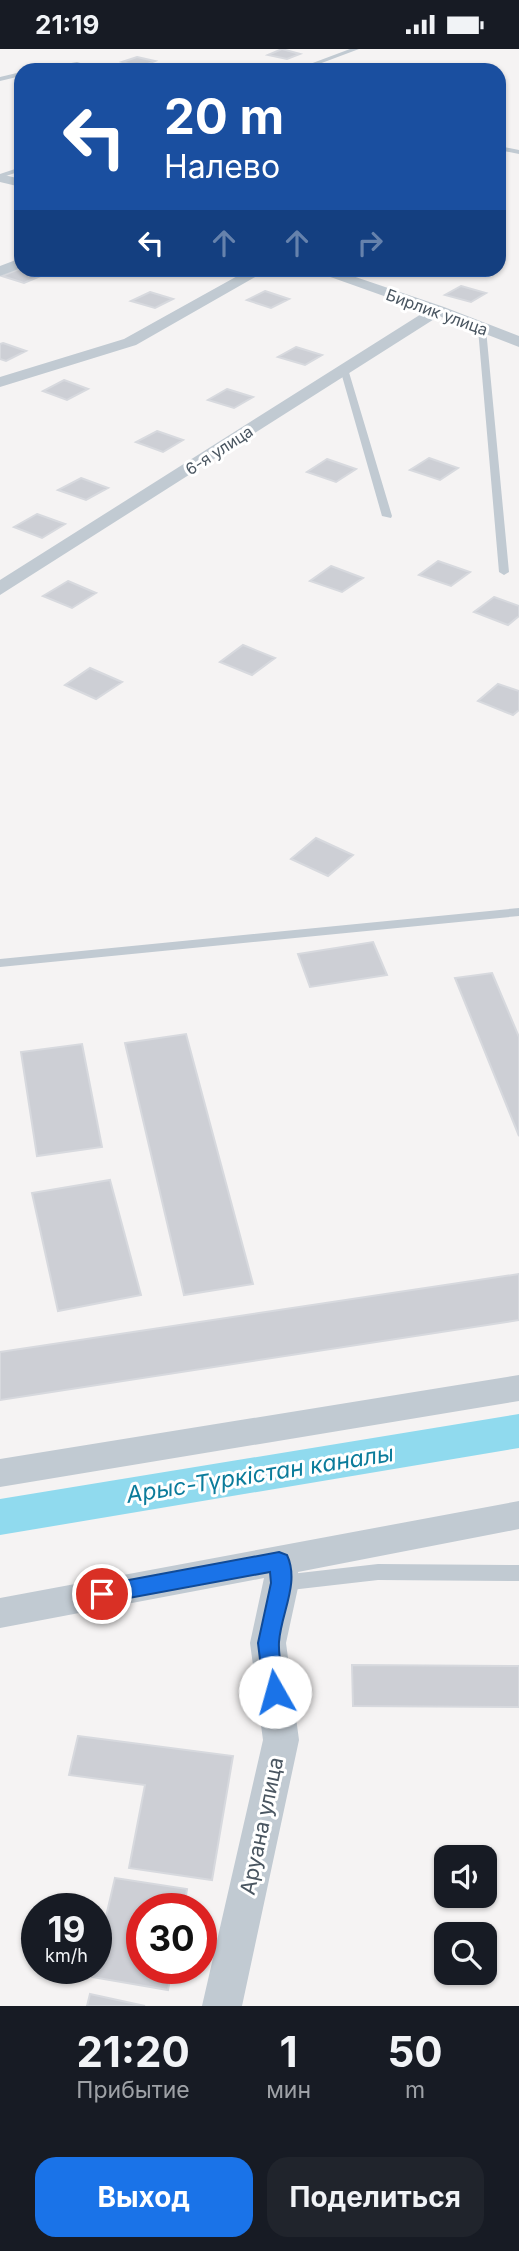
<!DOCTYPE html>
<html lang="ru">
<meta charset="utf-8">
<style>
body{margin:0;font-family:Inter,sans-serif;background:#20242c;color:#f1f3f6;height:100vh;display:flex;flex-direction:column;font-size:26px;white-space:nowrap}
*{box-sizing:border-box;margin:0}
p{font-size:23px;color:#9ea1a6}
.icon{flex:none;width:38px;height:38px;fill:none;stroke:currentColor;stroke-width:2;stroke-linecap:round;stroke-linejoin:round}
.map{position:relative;height:1957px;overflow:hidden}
.sheet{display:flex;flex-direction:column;background:#171b24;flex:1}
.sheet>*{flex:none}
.banner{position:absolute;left:14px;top:14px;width:492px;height:214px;border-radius:21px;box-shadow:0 2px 5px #0004;background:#1a4fa0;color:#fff;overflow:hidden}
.controls{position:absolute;left:434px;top:1796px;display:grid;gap:14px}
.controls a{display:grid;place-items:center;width:63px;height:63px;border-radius:14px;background:#171b24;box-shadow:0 2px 5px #0004;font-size:35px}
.speed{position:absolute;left:21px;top:1844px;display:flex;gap:14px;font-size:35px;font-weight:700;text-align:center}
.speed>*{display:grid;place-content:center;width:91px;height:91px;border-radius:50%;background:#171b24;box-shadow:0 2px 5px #0004;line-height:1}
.speed small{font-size:18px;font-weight:400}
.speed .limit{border:10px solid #d22;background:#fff;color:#111}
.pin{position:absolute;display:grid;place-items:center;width:60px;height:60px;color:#fff;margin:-30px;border:4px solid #fff;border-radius:50%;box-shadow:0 2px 7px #0007}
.me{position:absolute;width:77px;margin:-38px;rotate:353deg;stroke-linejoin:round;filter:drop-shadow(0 0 5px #0008)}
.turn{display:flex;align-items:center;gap:24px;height:147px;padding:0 35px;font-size:32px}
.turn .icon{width:91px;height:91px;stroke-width:2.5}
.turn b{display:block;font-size:49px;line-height:60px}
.lanes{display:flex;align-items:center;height:66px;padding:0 35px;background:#0003;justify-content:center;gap:35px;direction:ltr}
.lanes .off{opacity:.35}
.eta{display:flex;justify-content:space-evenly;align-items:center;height:119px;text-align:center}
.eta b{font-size:42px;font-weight:700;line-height:49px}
.cta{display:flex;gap:14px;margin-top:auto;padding:14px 35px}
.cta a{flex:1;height:80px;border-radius:21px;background:#1a73e8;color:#fff;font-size:28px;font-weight:700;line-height:80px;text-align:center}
.cta a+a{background:#20242c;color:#f1f3f6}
.status{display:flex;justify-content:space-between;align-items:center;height:49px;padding:0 35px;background:#171b24;direction:ltr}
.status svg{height:19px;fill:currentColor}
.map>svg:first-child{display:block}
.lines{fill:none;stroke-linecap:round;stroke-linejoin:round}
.canal{fill:#90daee;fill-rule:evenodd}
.building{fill:#cdcfd5;stroke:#d7d9de;stroke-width:2}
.service{fill:#c1cad2;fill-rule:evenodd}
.minor{fill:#c1cad2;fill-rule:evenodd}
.route{fill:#1a73e8;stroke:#114b97;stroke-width:2}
.labels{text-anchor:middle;stroke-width:6;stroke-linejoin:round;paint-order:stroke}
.far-street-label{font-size:16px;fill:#4a5661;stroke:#fff}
.near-street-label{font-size:21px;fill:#4a5661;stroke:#fff}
.near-water-label{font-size:23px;font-style:italic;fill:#0c7c9b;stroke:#fff}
</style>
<div class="status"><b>21:19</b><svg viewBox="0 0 49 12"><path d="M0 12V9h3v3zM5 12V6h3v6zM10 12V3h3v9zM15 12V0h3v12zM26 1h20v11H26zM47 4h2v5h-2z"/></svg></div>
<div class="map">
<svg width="519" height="1957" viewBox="0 0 519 1957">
<rect width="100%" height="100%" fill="#f5f3f3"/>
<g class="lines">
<path class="canal" d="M519,1365V1399L0,1486V1450Z"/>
</g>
<path class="building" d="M282,0L300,5L287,10L268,6Z
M137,8L155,12L140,18L122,13Z
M21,219V220L43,226L24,234L2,227Z
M461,237L486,244L471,253L445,246Z
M265,242L289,250L271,259L247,251Z
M150,243L173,250L155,259L131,252Z
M3,294L26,302L6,312L0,310V295Z
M296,298L322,306L305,316L278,308Z
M64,331L88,340L67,351L43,342Z
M227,340L253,348L234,359L208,351Z
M157,382L183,391L163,403L136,393Z
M429,409L458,419L440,431L410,421Z
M327,410L356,420L336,433L307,423Z
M81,429L108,439L86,451L58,441Z
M37,465L65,475L42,489L14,478Z
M438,512L470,523L451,537L419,526Z
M331,517L363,529L342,543L310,532Z
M68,532L96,544L72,559L43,547Z
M494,548L519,557V567L508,576L474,563Z
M243,596L275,609L252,626L220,613Z
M90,619L122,633L96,650L65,636Z
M498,635L519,642V661L513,666L478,652Z
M316,789L353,806L328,827L291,810Z
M373,893L387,926L310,938L298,905Z
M492,924L519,988V1087L455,929Z
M186,985L253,1235L184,1246L125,994Z
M82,995L102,1098L37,1107L21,1003Z
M110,1131L141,1246L58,1262L32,1144Z
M519,1225V1271L0,1351V1303Z
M352,1616L519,1617V1658L353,1657Z
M78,1687L233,1707L212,1831L129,1819L145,1736L69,1726Z
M115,1829L187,1840L184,1860H142V1920H172L168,1941L92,1928Z
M90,1945L145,1957H87Z"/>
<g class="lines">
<path class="service" d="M350,0H359L303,21H294Z
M77,13L104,21L77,17L32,21Z
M21,23V27L0,32V28Z
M499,97L519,101V105L499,101Z
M21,118V122L0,129V125Z
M482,277L486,280L509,523L504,526L499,523L478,280Z
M341,318L348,320L392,467L391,469L382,467L340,320Z
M519,859V867L0,918V910Z
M378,1515L519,1516V1532L378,1531L282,1542L276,1540L273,1534L276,1528L282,1526Z"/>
<path class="minor" d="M0,125L21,130V138L0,133Z
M21,209V219L0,227V217Z
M250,220H269L136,296L0,338V328L124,290Z
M308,220H332L444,258L519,287V298L439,267L0,546V531L426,262Z
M519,1326V1352L0,1438V1410Z
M519,1452V1480L298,1523L299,1534L286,1594L299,1691L242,1957H202L263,1691L250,1594L264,1529L0,1579V1549Z"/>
</g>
<path class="route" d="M279,1503L287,1506C300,1534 281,1564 279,1593C278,1609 283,1627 285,1643L282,1650L275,1653L267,1650L264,1643L258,1594L271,1534L270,1523L102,1554L94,1551L91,1545L94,1538L102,1536Z"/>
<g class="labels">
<g class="far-street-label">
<text transform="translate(437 263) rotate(20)" y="6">Бирлик улица</text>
<text transform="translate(219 401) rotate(-33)" y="6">6-я улица</text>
</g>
<g class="near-street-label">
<text transform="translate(262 1777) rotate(-78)" y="7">Аруана улица</text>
</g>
<g class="near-water-label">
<text transform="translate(260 1425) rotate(-9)" y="8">Арыс-Түркістан каналы</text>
</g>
</g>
</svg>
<div class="controls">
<a><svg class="icon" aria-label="sound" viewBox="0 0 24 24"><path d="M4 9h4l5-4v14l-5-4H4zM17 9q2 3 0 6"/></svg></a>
<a><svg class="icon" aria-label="search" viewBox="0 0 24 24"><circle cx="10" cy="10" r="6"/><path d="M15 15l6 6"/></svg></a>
</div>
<div class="speed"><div>19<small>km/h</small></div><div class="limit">30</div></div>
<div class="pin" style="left:102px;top:1545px;background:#d93025"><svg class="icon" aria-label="arrive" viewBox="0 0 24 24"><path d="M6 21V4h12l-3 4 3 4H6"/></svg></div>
<svg class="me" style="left:275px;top:1643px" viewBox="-20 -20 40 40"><circle r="19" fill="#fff"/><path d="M0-13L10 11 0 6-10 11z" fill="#1a73e8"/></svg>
<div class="banner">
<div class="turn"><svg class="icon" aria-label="left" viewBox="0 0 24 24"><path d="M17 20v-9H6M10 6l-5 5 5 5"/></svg><div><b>20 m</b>Налево</div></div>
<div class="lanes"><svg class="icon" aria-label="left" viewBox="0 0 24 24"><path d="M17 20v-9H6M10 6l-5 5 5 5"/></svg><svg class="icon off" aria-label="ahead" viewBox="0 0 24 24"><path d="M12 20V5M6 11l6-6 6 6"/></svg><svg class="icon off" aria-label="ahead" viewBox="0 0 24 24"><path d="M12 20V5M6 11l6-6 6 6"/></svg><svg class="icon off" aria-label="right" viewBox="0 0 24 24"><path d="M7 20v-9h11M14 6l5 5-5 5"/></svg></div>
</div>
</div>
<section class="sheet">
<div class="eta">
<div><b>21:20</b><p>Прибытие</p></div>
<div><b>1</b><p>мин</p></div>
<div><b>50</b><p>m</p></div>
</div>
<div class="cta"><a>Выход</a><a>Поделиться</a></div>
</section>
